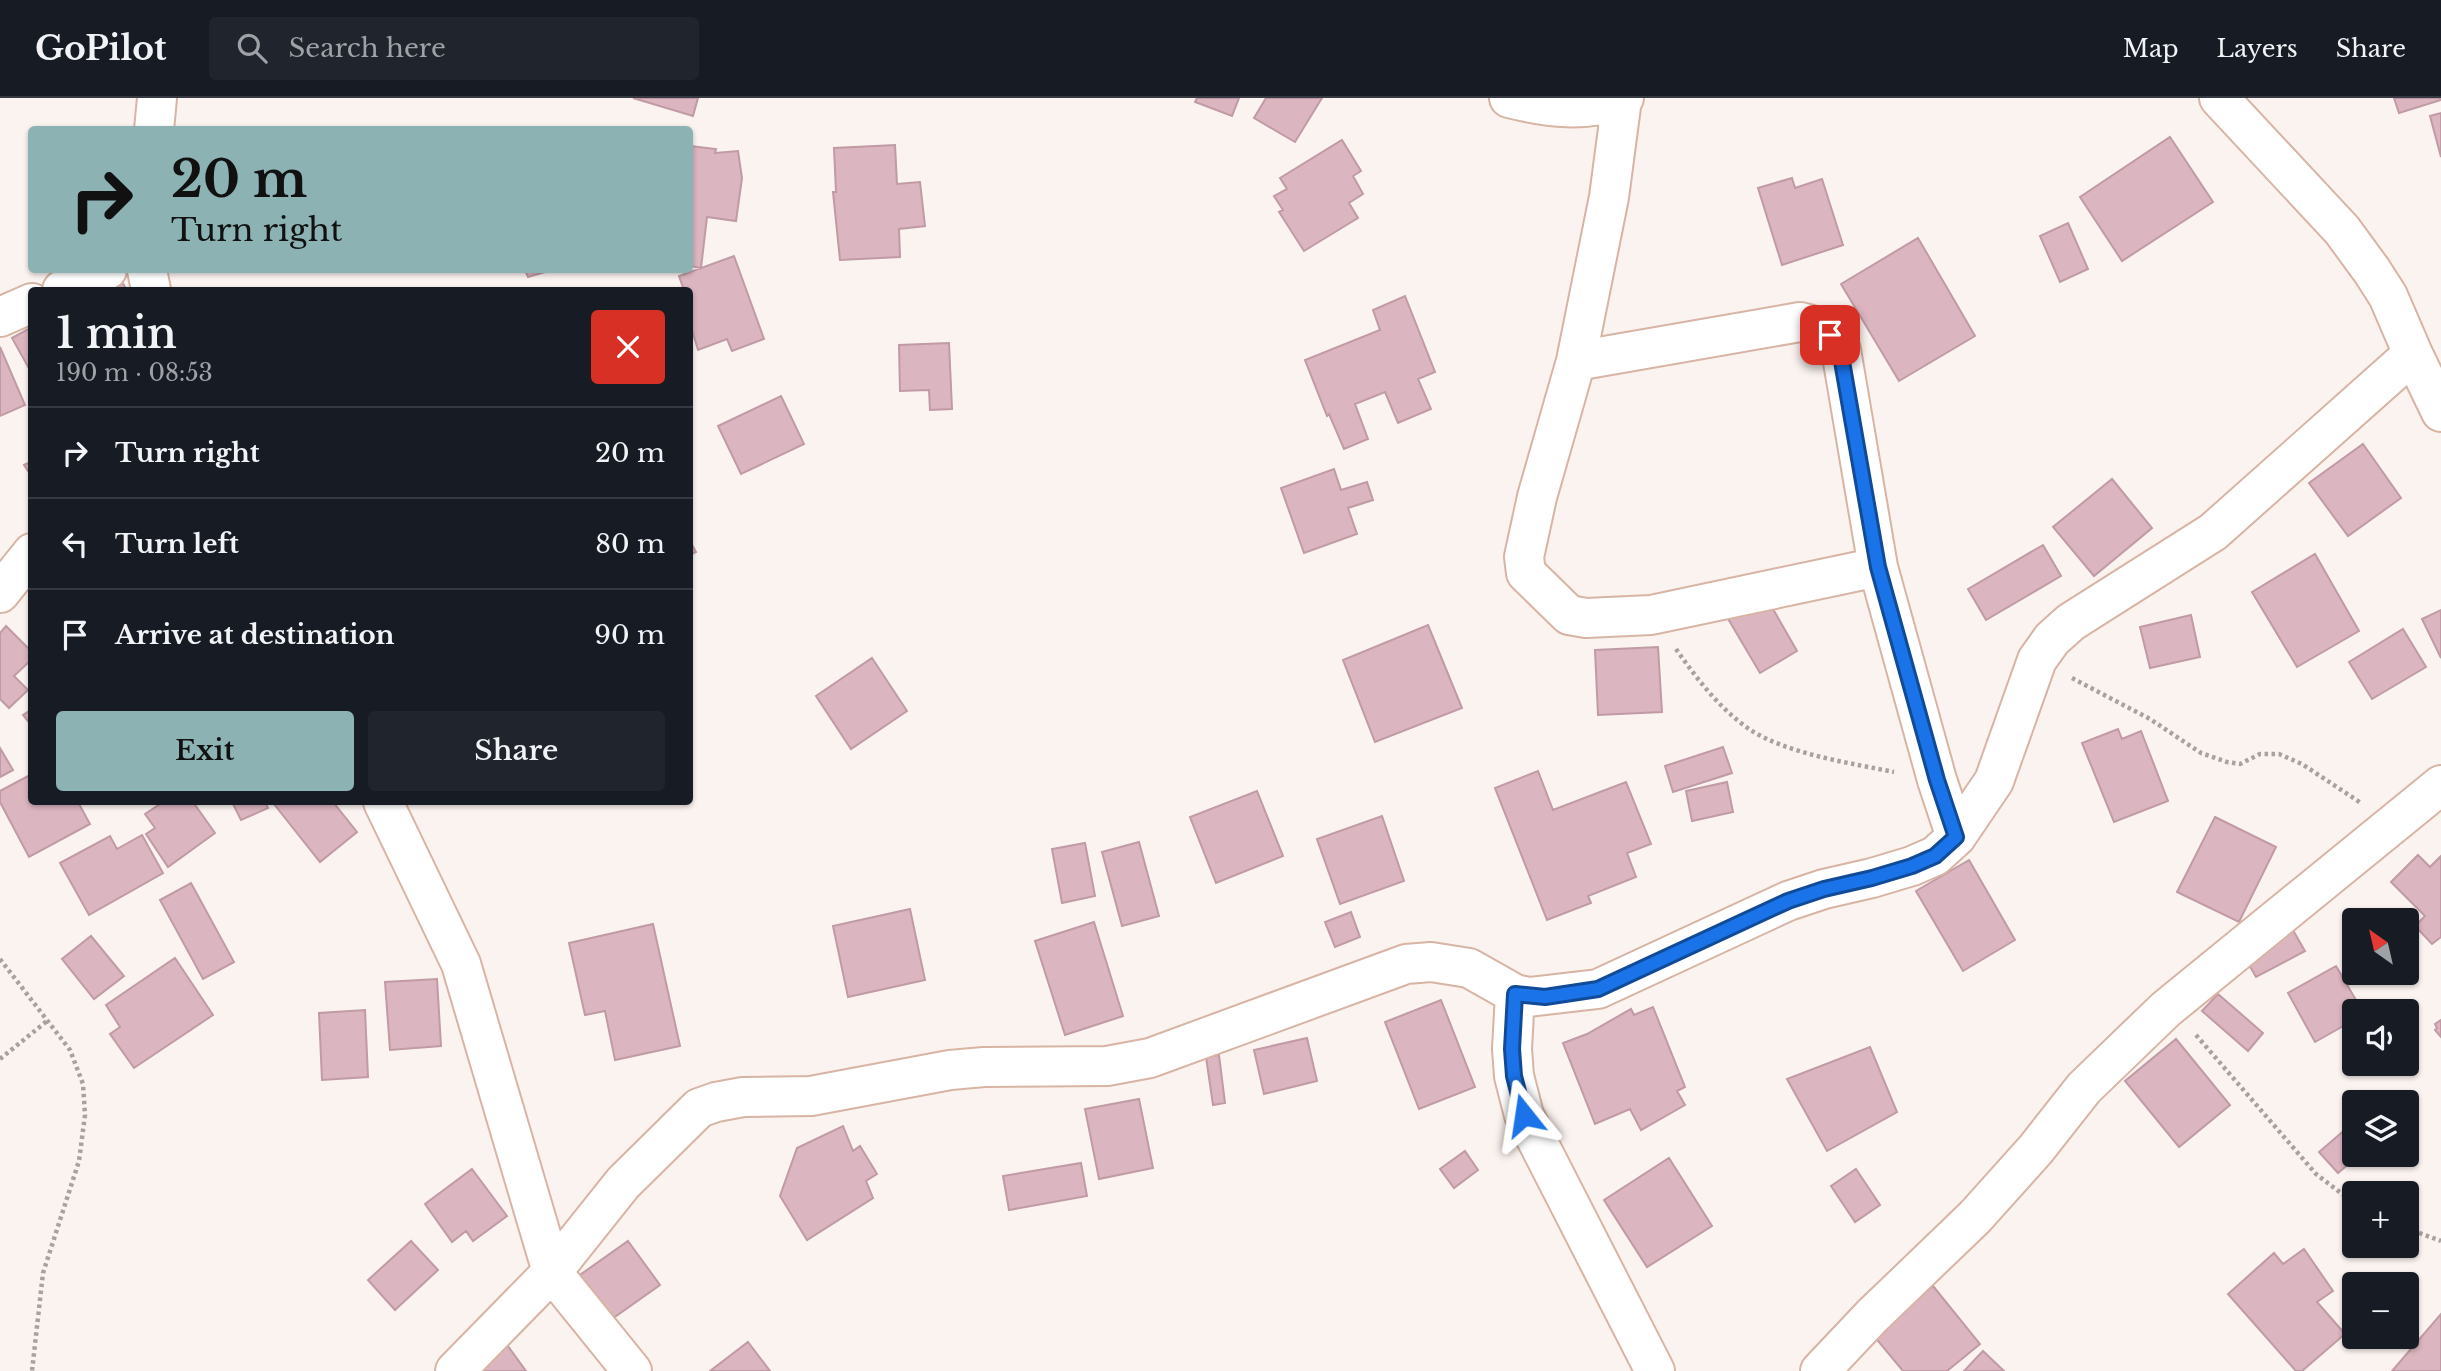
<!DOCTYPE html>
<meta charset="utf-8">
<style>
body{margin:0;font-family:"Libre Baskerville",serif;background:#20242c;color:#f1f3f6;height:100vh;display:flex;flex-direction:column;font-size:26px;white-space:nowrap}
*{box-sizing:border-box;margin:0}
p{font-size:23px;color:#9ea1a6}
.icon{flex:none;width:38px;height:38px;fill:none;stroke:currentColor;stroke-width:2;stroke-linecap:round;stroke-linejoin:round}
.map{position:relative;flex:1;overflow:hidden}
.sheet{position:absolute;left:28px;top:189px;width:665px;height:518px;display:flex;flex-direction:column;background:#171b24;border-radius:7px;box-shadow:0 2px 5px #0004}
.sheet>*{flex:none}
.top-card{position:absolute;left:28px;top:28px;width:665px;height:147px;border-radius:7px;box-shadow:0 2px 5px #0004;background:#8cb2b4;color:#111;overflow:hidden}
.needle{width:46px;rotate:326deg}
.controls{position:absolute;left:2342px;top:810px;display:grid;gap:14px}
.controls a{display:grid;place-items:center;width:77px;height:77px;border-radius:7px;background:#171b24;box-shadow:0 2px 5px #0004;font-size:35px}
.pin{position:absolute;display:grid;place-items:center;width:60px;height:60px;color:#fff;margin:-30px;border-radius:14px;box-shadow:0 4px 10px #0006}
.me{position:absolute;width:77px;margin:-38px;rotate:345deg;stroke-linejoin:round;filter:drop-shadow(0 0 5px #0008)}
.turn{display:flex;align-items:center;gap:24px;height:147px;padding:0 28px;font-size:32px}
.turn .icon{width:91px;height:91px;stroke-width:2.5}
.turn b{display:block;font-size:49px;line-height:60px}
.round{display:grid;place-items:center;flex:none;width:74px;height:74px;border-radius:7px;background:#20242c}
.summary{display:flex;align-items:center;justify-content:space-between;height:119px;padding:0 28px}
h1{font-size:42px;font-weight:600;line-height:52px}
.cta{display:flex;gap:14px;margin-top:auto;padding:14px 28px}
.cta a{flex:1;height:80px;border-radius:7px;background:#8cb2b4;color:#111;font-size:28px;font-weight:600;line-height:80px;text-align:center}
.cta a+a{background:#20242c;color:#f1f3f6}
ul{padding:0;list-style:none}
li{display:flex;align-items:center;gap:21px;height:91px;padding:0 28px;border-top:2px solid #363941}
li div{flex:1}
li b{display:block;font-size:26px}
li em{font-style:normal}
header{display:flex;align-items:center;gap:42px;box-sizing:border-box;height:98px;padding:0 35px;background:#171b24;border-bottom:2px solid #363941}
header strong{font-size:33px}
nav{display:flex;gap:38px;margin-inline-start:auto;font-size:24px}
.search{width:490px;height:63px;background:#20242c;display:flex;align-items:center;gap:18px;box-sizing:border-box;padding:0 24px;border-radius:7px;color:#9ea1a6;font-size:26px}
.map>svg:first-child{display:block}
.building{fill:#dbb5bf;stroke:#c09aa4;stroke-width:2}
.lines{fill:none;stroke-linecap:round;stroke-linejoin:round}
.minor-casing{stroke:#d7b4a3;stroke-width:42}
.path{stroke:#aaa19d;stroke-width:4.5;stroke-dasharray:3.5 3.5;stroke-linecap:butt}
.minor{stroke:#fff;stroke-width:38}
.route-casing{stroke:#114b97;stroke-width:18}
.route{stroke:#1a73e8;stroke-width:12}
</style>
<header>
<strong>GoPilot</strong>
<div class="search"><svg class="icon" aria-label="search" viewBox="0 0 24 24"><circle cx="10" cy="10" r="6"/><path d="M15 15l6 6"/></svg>Search here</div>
<nav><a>Map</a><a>Layers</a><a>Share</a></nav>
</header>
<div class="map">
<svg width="2441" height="1273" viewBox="0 0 2441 1273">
<rect width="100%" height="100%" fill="#fbf3f0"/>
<path class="building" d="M633,0H698L693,18Z
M1197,0H1239L1232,18L1195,4Z
M1266,0H1322L1295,44L1254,20Z
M2394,0H2441V2L2399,15Z
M2441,15V59L2430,18Z
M2170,39L2213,104L2122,163L2080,99Z
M1342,42L1361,73L1353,78L1363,96L1349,105L1358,120L1304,153L1279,114L1283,112L1274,98L1287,91L1280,80Z
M895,47L897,86L920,84L925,128L899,131L900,159L840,162L833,94H836L834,50Z
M690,48L716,51L715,55L738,53L742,80L736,123L707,119L701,170L690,168Z
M1792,80L1795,90L1822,81L1843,147L1782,167L1758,90Z
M2068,125L2088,171L2060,184L2040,138Z
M1918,140L1975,238L1899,283L1841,186Z
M734,158L764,241L732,253L727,241L698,252L692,232L690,233V192H684L679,178Z
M525,172H552L528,179Z
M120,181L127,192H100Z
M1405,198L1435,274L1418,281L1431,311L1398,325L1385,294L1355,306L1368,341L1344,351L1329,316L1327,318L1305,262L1380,232L1373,212Z
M32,229V276L12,240Z
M949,245L952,311L930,312L929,292L900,293L899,247Z
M0,249L25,307L0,318Z
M781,298L804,346L741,376L718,328Z
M2363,346L2401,400L2348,438L2309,385Z
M32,363V379L24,367Z
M1334,371L1341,392L1367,384L1373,402L1348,410L1357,436L1304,455L1281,390Z
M2112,381L2152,430L2094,478L2053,429Z
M690,443L696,454L690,457Z
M2043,447L2061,478L1986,522L1968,491Z
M2315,456L2359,533L2297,569L2252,494Z
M1765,497L1797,553L1760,575L1727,519Z
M2441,512V560L2422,521Z
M2191,517L2200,559L2150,570L2140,529Z
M1428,527L1462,610L1375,644L1343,562Z
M6,528L32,554V561L14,578L28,592L9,610L0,601V535Z
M2403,531L2426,569L2372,601L2349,564Z
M1658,549L1662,614L1598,617L1595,552Z
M872,560L907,613L851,651L816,598Z
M32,611V628L23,617Z
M2118,631L2122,641L2141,633L2168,703L2114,724L2082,645Z
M1723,649L1732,675L1673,694L1665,668Z
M0,650L13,672L0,679Z
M1538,673L1553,712L1626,684L1651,746L1627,755L1636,779L1588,798L1591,805L1547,822L1495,690Z
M32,676V704H78L90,726L29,759L0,704V693Z
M1727,684L1733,714L1692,723L1686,693Z
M1257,693L1283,758L1216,785L1190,719Z
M163,704H193L215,735L168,769L146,736L155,730L145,716Z
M232,704H265L268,710L241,722Z
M277,704H333L357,734L320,764L274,706Z
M1382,718L1404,783L1340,806L1317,741Z
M2215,719L2276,749L2239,824L2177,794Z
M142,737L163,775L89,817L60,765L110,738L117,751Z
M1139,744L1159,818L1122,828L1102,754Z
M1085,745L1095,798L1062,805L1052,751Z
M2418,757L2430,769L2441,758V839L2432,846L2415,828L2425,818L2391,784Z
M1969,762L2015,842L1963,873L1916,793Z
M191,785L234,864L203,881L160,802Z
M910,811L925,882L848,899L833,828Z
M1351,814L1360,839L1335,849L1325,824Z
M1094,824L1123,918L1065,937L1035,843Z
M653,826L680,948L615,962L605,913L585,917L569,845Z
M2290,827L2305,853L2256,879L2241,853Z
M91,838L124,878L94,901L62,861Z
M175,860L213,917L134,970L110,936L120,929L106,907Z
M2336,868L2363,914H2354V922L2315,944L2288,895Z
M437,881L441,948L390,952L385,884Z
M2218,896L2263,935L2248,953L2202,913Z
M1441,902L1475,989L1419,1011L1385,924Z
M1653,909L1685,989L1677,993L1685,1007L1641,1032L1630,1011L1595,1026L1563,945L1587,936L1631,911L1634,917Z
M365,912L368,979L322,982L319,915Z
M2441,922V939L2435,932L2437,930L2435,926Z
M1307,940L1317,983L1264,996L1254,952Z
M2176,941L2230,1007L2179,1049L2125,983Z
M1870,949L1897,1014L1827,1053L1787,981Z
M1219,957L1225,1005L1213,1007L1206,959Z
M1139,1001L1153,1070L1099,1081L1085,1011Z
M2354,1024V1057H2359L2338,1075L2319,1054Z
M843,1028L853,1053L860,1048L877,1076L866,1083L873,1100L807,1142L780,1098L797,1050Z
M1465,1053L1478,1072L1454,1090L1440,1071Z
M1669,1060L1712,1128L1647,1169L1604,1102Z
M1081,1065L1087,1098L1009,1112L1003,1078Z
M472,1071L507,1118L473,1143L466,1133L452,1144L425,1106Z
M1856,1071L1880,1107L1855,1124L1831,1088Z
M411,1143L438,1172L395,1212L368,1182Z
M628,1143L660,1187L609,1223L577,1179Z
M2304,1151L2333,1193L2317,1204L2345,1236L2302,1273H2296L2228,1196L2274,1155L2283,1166Z
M1933,1188L1980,1246L1947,1273H1903L1873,1237Z
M2441,1216V1273H2392Z
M505,1244L526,1273H466Z
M748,1244L770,1273H710Z
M1983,1253L2004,1273H1964Z"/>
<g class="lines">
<g class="minor-casing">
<path id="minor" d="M1509,0C1548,10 1586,15 1624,0
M2219,0L2342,132L2372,173L2388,198L2413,256L2441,314
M1622,1L1609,99L1576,263L1537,399L1524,459L1526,475L1569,517L1586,520L1651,517L1878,469
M154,32L157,0
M147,172L151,192
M62,192L107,172
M0,219L32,205
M1576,263L1800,224C1820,228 1830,234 1841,252L1878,469L1937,682L1956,739
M0,495L32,455
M383,704L461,866L552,1174L632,1273
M1515,896L1512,951L1514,978L1524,1017L1655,1273
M455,1273L552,1174L623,1085L699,1010L716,1004L743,999L811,998L950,972L984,969L1107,968L1150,960L1406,866L1431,864L1469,870L1515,896L1529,899L1598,891L1788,803L1824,791L1872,780L1912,768L1935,758L1956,739L1994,683L2037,562L2052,541L2071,524L2213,434L2413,256
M1820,1273L1872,1218L1975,1119L2036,1051L2084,990L2166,911L2441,687"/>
</g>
<path class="path" d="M1676,551C1697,581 1719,610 1749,631C1787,656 1850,665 1894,674
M2072,580L2150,621L2201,655L2227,664L2240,666L2260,656H2279L2302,666L2361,705
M0,861L70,952L83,986L85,1017L79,1063L43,1175L32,1273
M2196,937L2316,1076L2354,1105
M0,961L47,923
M2406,1130L2441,1143"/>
<use href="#minor" class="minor"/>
</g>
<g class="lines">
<g class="route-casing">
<path id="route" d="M1524,1017L1514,978L1512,951L1515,896L1545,899L1598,891L1788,803L1824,791L1872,780L1912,768L1935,758L1956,739L1937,682L1878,469L1840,252L1830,237"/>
</g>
<use href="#route" class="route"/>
</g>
</svg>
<div class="controls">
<a><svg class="needle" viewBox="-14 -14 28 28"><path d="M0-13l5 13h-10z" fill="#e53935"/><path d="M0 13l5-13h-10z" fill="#9ea1a6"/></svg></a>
<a><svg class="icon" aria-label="sound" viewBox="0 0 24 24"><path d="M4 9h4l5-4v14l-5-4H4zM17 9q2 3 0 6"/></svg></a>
<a><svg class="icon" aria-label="layers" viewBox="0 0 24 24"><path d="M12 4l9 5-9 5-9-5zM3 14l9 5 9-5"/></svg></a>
<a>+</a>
<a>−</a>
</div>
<div class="pin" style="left:1830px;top:237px;background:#d93025"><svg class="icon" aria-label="arrive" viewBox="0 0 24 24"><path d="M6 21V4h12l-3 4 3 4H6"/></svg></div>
<svg class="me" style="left:1524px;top:1017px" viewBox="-20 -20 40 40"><path d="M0-17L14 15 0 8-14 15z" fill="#1a73e8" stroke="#fff" stroke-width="4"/></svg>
<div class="top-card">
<div class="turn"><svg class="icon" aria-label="right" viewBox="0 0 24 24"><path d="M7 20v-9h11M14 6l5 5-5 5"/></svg><div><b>20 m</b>Turn right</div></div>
</div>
<section class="sheet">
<div class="summary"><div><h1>1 min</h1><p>190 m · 08:53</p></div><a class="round" style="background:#d93025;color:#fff"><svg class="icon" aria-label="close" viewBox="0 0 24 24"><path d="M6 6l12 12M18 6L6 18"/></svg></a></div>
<ul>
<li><svg class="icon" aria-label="right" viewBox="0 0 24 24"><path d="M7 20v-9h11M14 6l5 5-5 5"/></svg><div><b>Turn right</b></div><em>20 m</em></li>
<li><svg class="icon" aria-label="left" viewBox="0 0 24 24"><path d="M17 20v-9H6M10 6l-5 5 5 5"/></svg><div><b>Turn left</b></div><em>80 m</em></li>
<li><svg class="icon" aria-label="arrive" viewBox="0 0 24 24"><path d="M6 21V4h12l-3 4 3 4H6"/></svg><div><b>Arrive at destination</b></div><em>90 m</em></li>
</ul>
<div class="cta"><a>Exit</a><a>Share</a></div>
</section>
</div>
